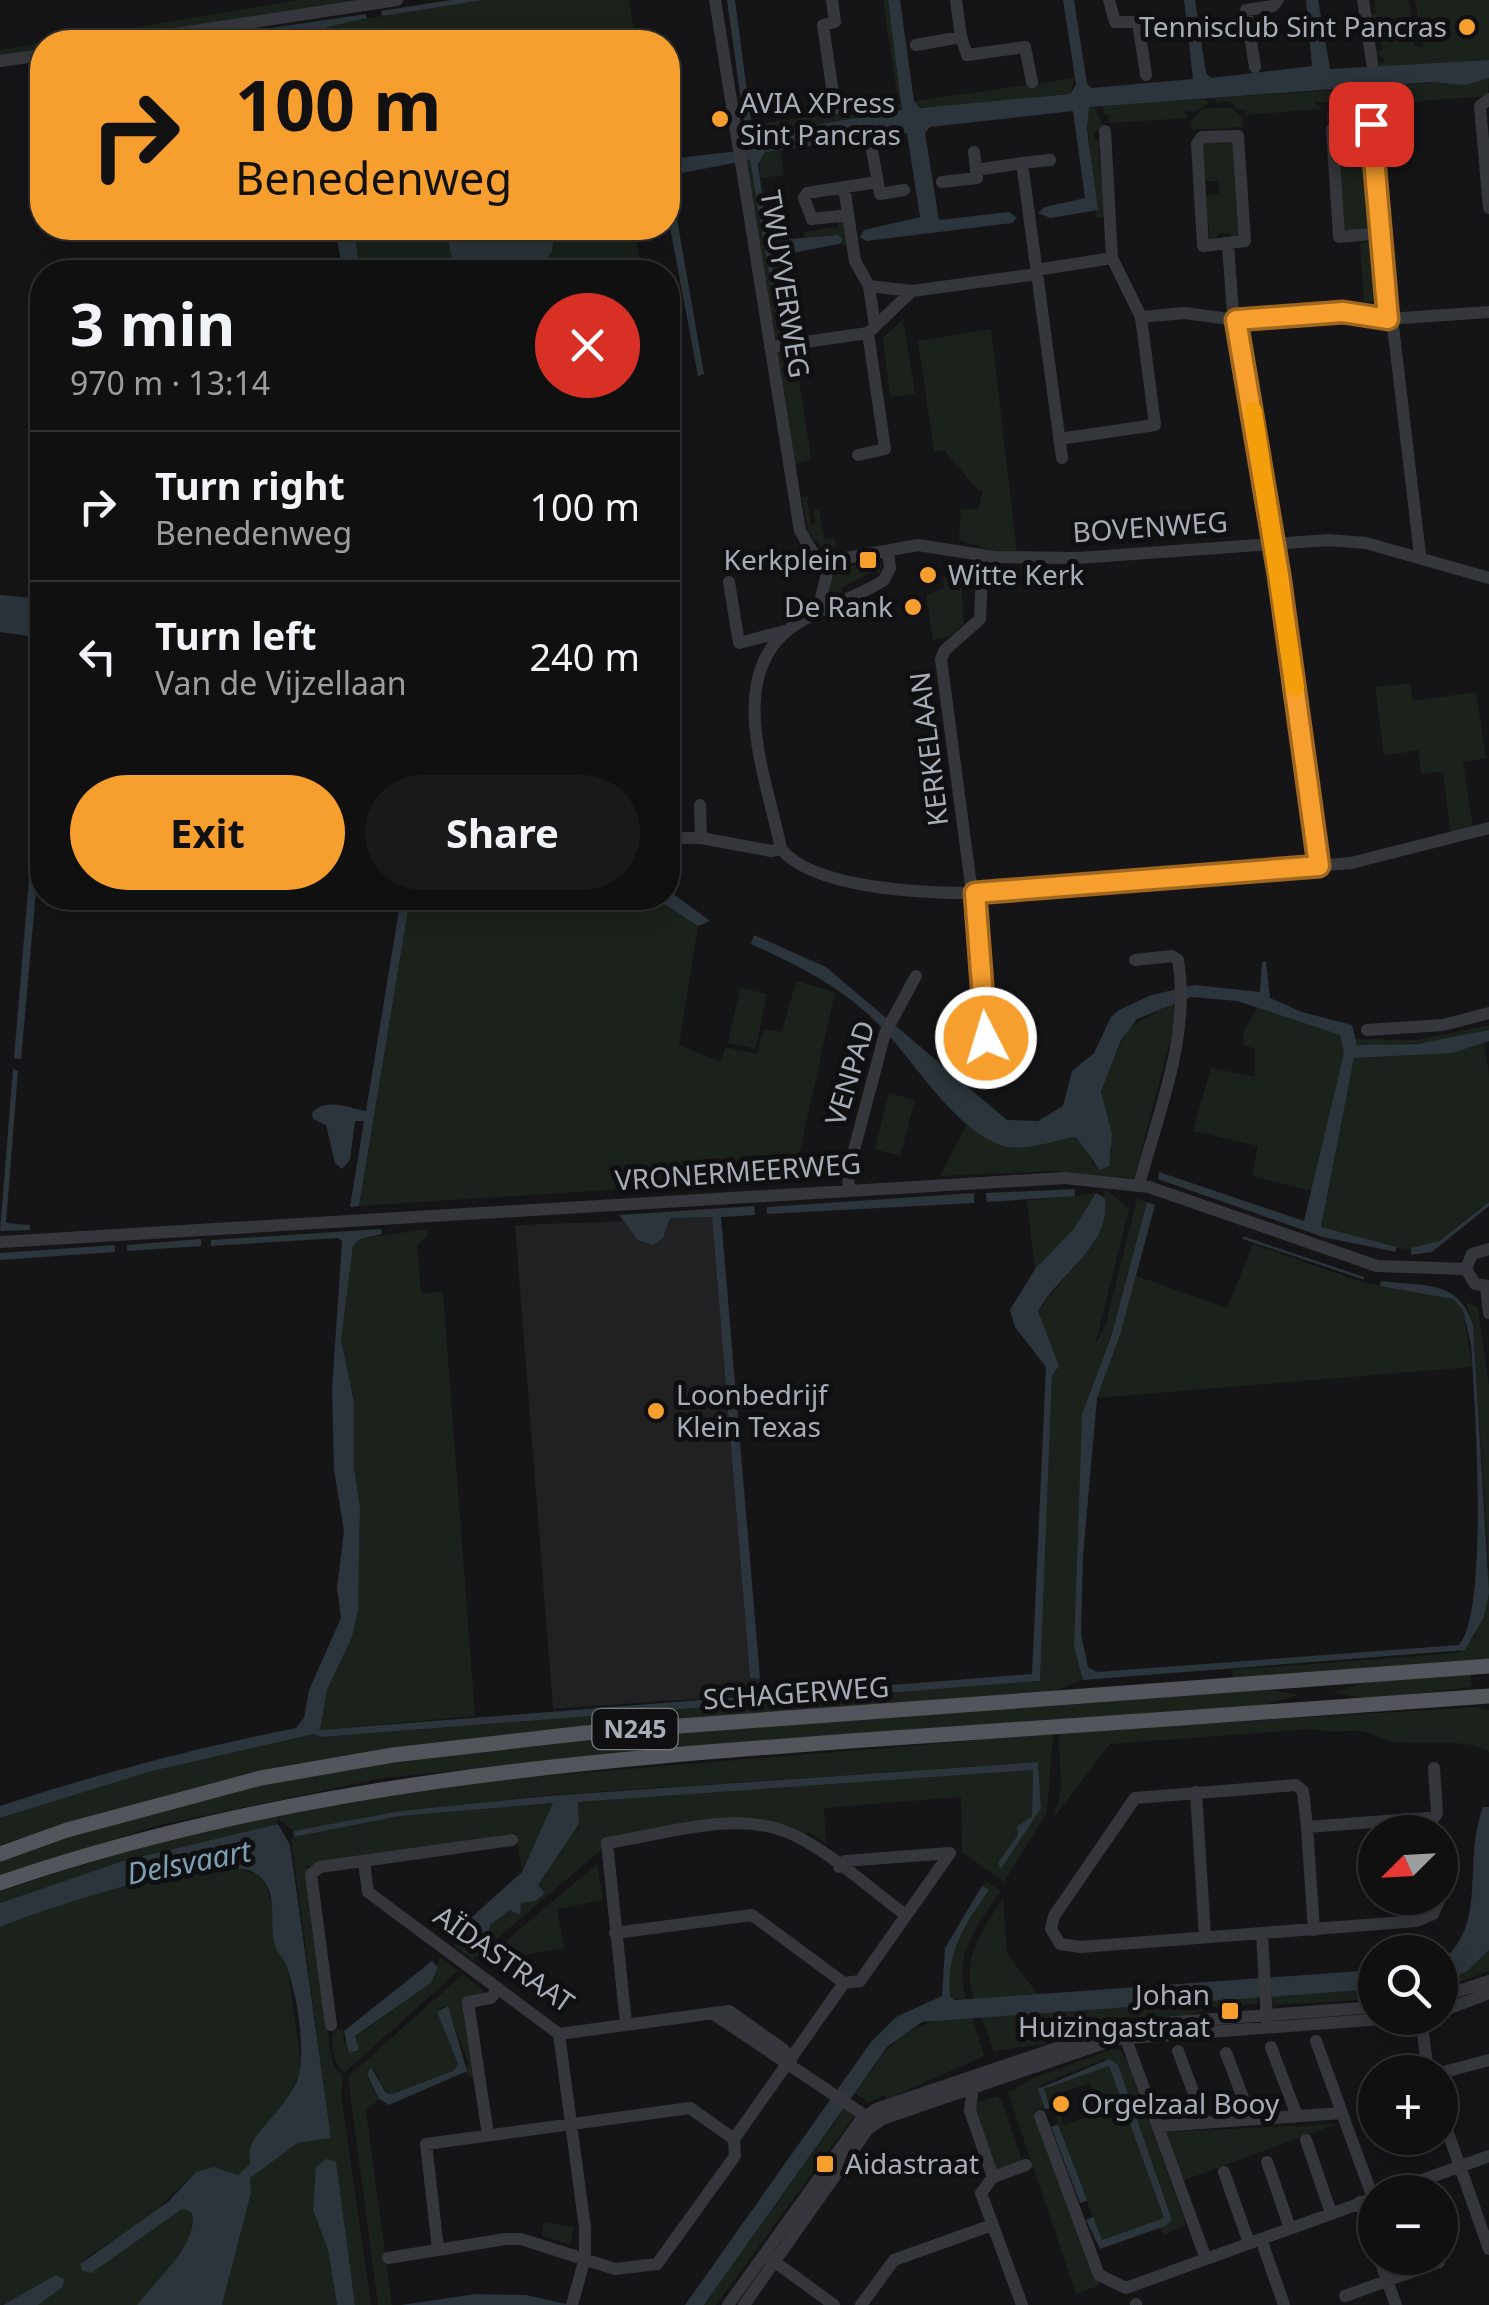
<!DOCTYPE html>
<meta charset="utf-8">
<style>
body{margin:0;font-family:"Noto Sans",sans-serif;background:#19191a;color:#f1f3f6;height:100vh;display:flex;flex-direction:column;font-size:38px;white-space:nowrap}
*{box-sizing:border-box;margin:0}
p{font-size:32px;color:#9c9d9f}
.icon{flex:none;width:55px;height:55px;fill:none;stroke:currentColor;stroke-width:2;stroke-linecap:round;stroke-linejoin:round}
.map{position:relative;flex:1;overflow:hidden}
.side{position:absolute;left:30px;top:260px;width:650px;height:650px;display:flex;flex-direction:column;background:#101011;border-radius:40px;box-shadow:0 5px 25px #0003,0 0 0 2px #303031}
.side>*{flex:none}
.guide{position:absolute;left:30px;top:30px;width:650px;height:210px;border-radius:40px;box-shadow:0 5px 25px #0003,0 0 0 2px #303031;background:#f69e2e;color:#111;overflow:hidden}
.needle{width:65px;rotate:246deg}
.fabs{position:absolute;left:1358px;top:1815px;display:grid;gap:20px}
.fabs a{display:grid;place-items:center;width:100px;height:100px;border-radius:50%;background:#101011;box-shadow:0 5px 25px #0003,0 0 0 2px #303031;font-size:50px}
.pin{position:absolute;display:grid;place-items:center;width:85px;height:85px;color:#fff;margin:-42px;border-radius:20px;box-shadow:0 5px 15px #0006}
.me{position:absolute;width:110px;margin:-55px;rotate:355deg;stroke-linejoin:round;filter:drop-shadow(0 0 8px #0008)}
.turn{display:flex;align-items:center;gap:35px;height:210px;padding:0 40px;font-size:45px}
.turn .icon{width:130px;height:130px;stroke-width:2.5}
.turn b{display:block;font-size:70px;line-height:85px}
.round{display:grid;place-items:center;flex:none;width:105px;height:105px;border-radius:52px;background:#19191a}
.headline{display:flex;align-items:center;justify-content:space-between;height:170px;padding:0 40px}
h1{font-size:60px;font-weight:700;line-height:75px}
.cta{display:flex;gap:20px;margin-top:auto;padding:20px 40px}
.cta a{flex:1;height:115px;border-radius:60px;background:#f69e2e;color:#111;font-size:40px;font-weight:700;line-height:115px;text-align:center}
.cta a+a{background:#19191a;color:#f1f3f6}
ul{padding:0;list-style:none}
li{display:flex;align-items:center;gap:30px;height:150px;padding:0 40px;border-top:2px solid #303031}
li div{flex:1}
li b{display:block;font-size:38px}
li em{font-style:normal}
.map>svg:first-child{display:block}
.built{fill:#212124}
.green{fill:#1b221b}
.water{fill:#2b353b}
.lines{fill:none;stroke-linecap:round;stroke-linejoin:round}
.stream{stroke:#2b353b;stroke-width:2.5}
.minor{stroke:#36373c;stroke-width:12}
.major{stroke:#52555b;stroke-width:15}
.route-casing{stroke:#a0671e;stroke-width:25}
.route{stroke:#f69e2e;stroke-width:18}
.slow{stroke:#f59e0b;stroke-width:18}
.poi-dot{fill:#f69e2e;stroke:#101012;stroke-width:4}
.labels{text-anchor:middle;stroke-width:10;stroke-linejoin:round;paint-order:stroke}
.shield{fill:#101012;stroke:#797e86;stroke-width:2.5}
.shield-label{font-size:25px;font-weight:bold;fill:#a6adb7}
.poi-label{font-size:28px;fill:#a6adb7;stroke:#101012;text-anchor:start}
.street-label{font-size:28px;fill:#a6adb7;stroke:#101012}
.water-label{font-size:30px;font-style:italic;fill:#7c9fb3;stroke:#101012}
</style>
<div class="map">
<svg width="1489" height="2305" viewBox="0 0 1489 2305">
<rect width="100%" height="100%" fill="#151517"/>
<path class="built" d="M712,1216L750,1677L760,1678L762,1694L553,1709L515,1225L628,1221L638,1240L665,1234L669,1218Z"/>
<path class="green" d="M297,0H357L87,42H42V49L0,56V50Z
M484,0H629L635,36L592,42H329L327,28L332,24Z
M883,0H888L902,100H898Z
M1374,0H1409L1415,46L1423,47L1415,0H1489V60L1375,67L1374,63H1383L1384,58L1375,53L1382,49L1379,33H1372L1369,15L1376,13Z
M1075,78L1070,94L923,108L914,101Z
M1489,78L1488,96L1475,97L1381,104L1380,98L1385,95L1379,94L1378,86L1458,81L1464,85Z
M1343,90L1325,103L1313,102L1323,109L1244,115L1247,110H1239L1229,101L1216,103L1215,98Z
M1345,92L1374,98L1376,105L1326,108Z
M1205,99L1209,103L1194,112L1183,111L1189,118L1109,123L1108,116L1129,117L1104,115L1102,105Z
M903,103L899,112L759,135L752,125Z
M1094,106L1103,126L1093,133L1094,139L1101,142L1098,149L1105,217L1096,218L1086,109Z
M1230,107L1242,117L1243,127L1192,130L1191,121L1202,109Z
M1366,109L1367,120L1327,123L1326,112Z
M1369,129L1377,227L1348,231L1344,229L1336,133Z
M1233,141L1242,234L1232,240L1230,233L1217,234V241L1210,240L1205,195L1219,194V181H1203V143Z
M794,147L781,151L784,175L762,178L765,223L759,159L767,151Z
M745,159L750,160L779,327L771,259L782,253L781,282L793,339L774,337Z
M838,220L843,221L848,247L839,244L838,235L805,239L804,232L838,227Z
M354,228H446L454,272H360Z
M555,228H634L642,272H536L552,252Z
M1377,241L1379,253L1371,254L1374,289H1382L1383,301L1364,302L1360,243Z
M903,319L915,394L890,397L883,338Z
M991,329L1017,553L992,551L959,540L961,510L978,509L983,490H978L944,450L934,452L918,341Z
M794,347L811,459L794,465L777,353Z
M811,496L807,499L811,525L815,524L814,511L819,510L825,540L834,538L836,547L827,552L808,533L802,497Z
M875,560L882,564L879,575L876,570L841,588L843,597L829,592L833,570Z
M957,575L961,577L964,624L950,636L933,640L926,595L944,588L943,578Z
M1410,683L1413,701L1476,692L1486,758L1463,762L1473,828L1451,834L1443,772L1421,774L1418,750L1384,756L1375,687Z
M410,898H655L698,926L679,1045L721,1062L725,1047L757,1054L764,1029L782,1032L796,981L835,992L794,1178L359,1206Z
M740,988L767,994L756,1049L728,1043Z
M1174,1003V1026L1134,1179L1054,1171L940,1176L968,1122L1000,1146L1010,1147L1076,1136L1085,1144L1093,1165L1112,1152L1101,1098L1106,1074L1129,1027Z
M1257,1008L1340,1035L1344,1053L1312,1191L1252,1176L1258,1146L1193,1131L1211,1068L1255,1077V1049L1244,1045L1243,1033Z
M1489,1025V1030C1445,1043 1403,1045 1357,1045L1355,1039L1416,1040Z
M1484,1043L1489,1075V1202C1470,1213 1456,1229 1438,1241C1409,1262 1351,1235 1321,1227L1354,1058L1453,1053Z
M889,1093L915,1100L900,1156L875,1149Z
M1105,1189L1129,1209L1095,1345L1105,1327L1137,1199L1147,1202L1111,1337L1082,1414L1074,1647L1083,1680L1052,1692L424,1744C279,1765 140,1800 0,1845V1818L152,1771L314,1734L321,1737L1040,1681L1052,1376L1057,1370L1038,1310L1095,1243Z
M1096,1193L1073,1230L1035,1269L1027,1201Z
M427,1229V1237L417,1245L421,1293L443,1292L475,1716L319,1730L327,1690L352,1637L358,1611L360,1508L354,1468V1402L341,1340L353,1246L360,1239Z
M1253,1244L1365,1283L1453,1298L1463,1310L1472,1367L1097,1398L1120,1335L1134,1275L1227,1308Z
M1466,1302L1478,1308L1489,1386V1658L1233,1678L1232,1670L1459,1653L1475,1636L1489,1568L1473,1325Z
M1470,1672L1472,1687L1372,1699L1332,1693L1369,1681Z
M1263,1689L1299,1695L1256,1707L694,1746L383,1778L160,1825L0,1875V1860L146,1812L270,1781L385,1761L643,1733Z
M1476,1707L1489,1710V1752C1471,1737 1414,1746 1389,1741C1378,1738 1369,1731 1358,1731C1340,1731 1329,1733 1312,1729L1110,1744L1054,1817L1061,1790L1059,1733Z
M1053,1734L1047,1812L1004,1882L962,1852L961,1797L824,1808L826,1844L808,1831L804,1837L722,1818L609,1837L601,1850L472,1960L453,1945L481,1933L490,1935V1925L510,1910L520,1915V1903L544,1893L538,1885L579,1825L578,1802L1033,1770L1032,1817L998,1863L1001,1869L1041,1808L1038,1762L550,1795L401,1811L293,1831L277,1818L278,1824L123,1861L0,1903V1891L167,1839L435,1785Z
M554,1803L522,1871L516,1833L307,1866L330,2049L335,2068L343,2075L341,2094L371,2305H355L336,2162L326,2160L316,2167L313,2210L328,2250L337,2305H222L251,2193L250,2178L298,2143L331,2138L291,1838L400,1816Z
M597,1864L603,1900L557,1909L564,1948L502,1959L500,1946Z
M236,1868L257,1874L266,1886L275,1913L273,1938L287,1964L300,2057L299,2074L287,2102L250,2146V2165L238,2175L221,2169L190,2177L149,2217L84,2259L92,2273L182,2209L191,2212C201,2242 154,2282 137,2305H38L63,2287L0,2305V1927C75,1897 156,1873 236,1868Z
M986,1881L1001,1891C976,1927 953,1954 966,1999L950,1998C946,1952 964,1927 988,1890L982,1886Z
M1003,1898L1007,1953L1038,1995L974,1999C960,1959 982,1931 1003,1898Z
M1489,1950V1971L1440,1990V1982L1466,1972Z
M440,1957L458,1971L344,2073C332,2062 330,2046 334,2030L343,2029L344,2043L354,2038L431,1983Z
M463,1974L488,1995L466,2000L477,2082L464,2072L468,2062L446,2005L437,2012L458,2064L453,2071L392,2094L386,2093L374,2068L367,2075L379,2099L366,2111L392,2305H378L348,2077Z
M1375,1989V1999L1273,2005L1272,1996Z
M1257,1997V2004L1213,2007L1189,2015L1117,2019L1039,2045L994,2051L981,2016Z
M972,2016L984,2056L887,2099L885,2095L869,2102L855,2094C893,2040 903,2021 972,2016Z
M1113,2049L1120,2050L1129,2064L1186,2225L1164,2235L1161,2228L1172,2219L1117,2065L1105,2059L1040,2085L1044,2107L1033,2112L1100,2285L1076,2294L1008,2093L1033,2078Z
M1109,2066L1164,2218L1101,2240L1056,2116L1059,2114L1064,2125L1099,2113L1090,2083L1054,2095L1057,2106L1050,2108L1043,2089Z
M996,2096L1001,2099L1023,2163L995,2174L972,2105Z
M845,2108L855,2115L716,2305H704Z
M1336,2124L1182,2181L1164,2132Z
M544,2222L574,2227L570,2244L542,2236Z"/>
<path class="water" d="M451,0H484L382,16L381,11Z
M727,0H735L752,129L759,135L902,110L888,0H900L914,101L920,108L1070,94L1076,85L1063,0H1074L1087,84L1092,88L1193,79L1184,0H1195L1206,73L1211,78L1312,66L1306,0H1318L1330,69L1489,60V78L1466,85L1431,82L1089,107L1087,130L1098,210L1050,218L1038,213L1045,207L1085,198L1073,111L930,127L925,133L939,220L1009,212L1017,218L1012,223L866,241L860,237L864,230L920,217L907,133L765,152L758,164L768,241L838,235L843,240L839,244L772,257L778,327L750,160L676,174L673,196L704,374L698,376L668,217V159L748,150Z
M366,14L367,18L327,27L329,42H311L307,28L258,35L257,30Z
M335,228H354L360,272H343Z
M446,228H555L552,252L536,272H454Z
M0,595L42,599V638L0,632Z
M42,723V824L21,1059L14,1058Z
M668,890L710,921L698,926L655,898H668Z
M401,898H410L359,1206L350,1207L364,1121H355L350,1160L342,1169L335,1163L326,1125L313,1119L312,1113C326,1097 348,1108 366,1111Z
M754,935L826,967L1007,1120L1038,1121L1063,1106L1072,1071L1094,1053L1111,1017L1119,1010L1151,995L1195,985L1260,992L1262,962L1266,961L1270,998L1302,1012L1352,1025L1357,1045L1417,1044L1489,1030V1041L1453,1053L1354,1058L1321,1227L1396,1247V1252L1323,1237L1158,1179L1159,1172L1304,1221L1344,1053L1340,1035L1237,1001L1191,997L1137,1019L1121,1040L1101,1092L1112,1134L1109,1166L1100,1170L1076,1137C1055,1140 1021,1153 1000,1145C957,1129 920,1071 891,1038C852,992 805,969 751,944Z
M13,1069L18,1071L6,1223L30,1225V1230L0,1231Z
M1075,1189V1196L987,1202L986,1193Z
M974,1193V1203L767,1214V1207Z
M1096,1193L1105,1198C1111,1247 1060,1272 1038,1311L1059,1366L1052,1376L1040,1681L321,1737L314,1734L152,1771L0,1818V1806C97,1774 195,1748 296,1728L304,1718L309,1690L341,1618L337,1588L344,1531L334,1470L332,1389L342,1241L338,1238L211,1246V1240L381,1229L382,1234L360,1239L353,1246L341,1340L354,1402V1468L360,1508L358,1611L352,1637L327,1690L320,1730L1032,1674L1046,1367L1015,1327L1010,1310L1035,1269L1073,1230Z
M1147,1202L1155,1205L1120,1335L1097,1398L1083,1556L1081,1634L1088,1667L1097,1672L1459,1645C1489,1612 1475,1401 1471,1344L1463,1310L1453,1299L1380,1286L1381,1281C1424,1287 1458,1278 1473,1325L1489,1593L1484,1617L1465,1650L1083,1680L1074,1647L1082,1414L1111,1337Z
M1489,1202V1206L1432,1252L1411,1255V1248L1439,1241Z
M754,1206L755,1215L721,1217L760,1678H750L712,1217L670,1218L663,1238L653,1245L638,1240L619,1215Z
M201,1239V1246L127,1251V1245Z
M115,1245V1252L0,1260V1253Z
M1038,1762L1041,1808L1001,1869L998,1863L1018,1835L1017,1826L1032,1817L1033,1770L578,1802L579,1824L538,1885L545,1893L535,1901L521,1903L520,1915L510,1910L490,1925L488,1938L481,1933L462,1943L457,1933L464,1924L522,1872L553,1803L400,1816L294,1837L293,1831L400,1811L548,1796Z
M1483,1807H1489V1950L1466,1972L1440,1982V1962C1489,1926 1462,1862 1483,1807Z
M278,1824L290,1845L331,2138L298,2143L250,2178L251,2193L222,2305H137C154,2282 202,2241 191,2212L182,2209L92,2273L82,2271L80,2264L168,2202L196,2172L214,2167L238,2175L250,2164C250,2159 249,2154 250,2149C252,2133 293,2102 299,2074C305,2043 297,1997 287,1967C285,1960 279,1955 276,1948C267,1925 281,1894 258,1875C225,1847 41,1910 0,1927V1903L123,1861Z
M982,1886L989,1890C964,1926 946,1952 950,1997L955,2000L1375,1970V1989L922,2022L888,2046L704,2305H685L871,2042L896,2017L942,1996L945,1948Z
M432,1961L438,1967L431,1983L355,2036L359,2050L349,2053L344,2031Z
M448,2006L467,2071L389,2105L379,2099L367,2074L371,2067L386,2093L392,2094L453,2071L458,2064L437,2012Z
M1109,2059L1118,2065L1172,2220L1165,2226L1100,2249L1086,2220L1093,2217L1102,2240L1164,2218L1109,2066L1044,2089L1050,2108L1045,2109L1038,2089Z
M1058,2124L1086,2197L1087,2201L1080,2203L1051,2127Z
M326,2159L336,2161L355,2305H337L328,2250L313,2210L316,2167Z
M56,2275L64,2279L63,2287L38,2305H3Z
M476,2294L526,2295L571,2305H401Z"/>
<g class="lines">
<path class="stream" d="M1244,1238L1363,1278"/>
<path class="minor" d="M715,0L800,531L815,556L830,561L918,545L994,557L1078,558L1328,540L1366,543L1489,578
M832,0L835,22L823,25L835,108
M956,0L961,37
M1109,0L1115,22H1138L1146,75
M1363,0L1372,63
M122,42L397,0
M916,45L961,37L967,55L1025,47L1032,82
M0,61L42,55
M1255,67L1246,10L1273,6L1278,0
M1489,99L1480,106L1489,208
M1371,124L1382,233L1339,237L1332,129Z
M1105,131L1112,258
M1238,136L1245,241L1203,246L1197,144L1202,137Z
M871,145L880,194L904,190
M1022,163L1050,160
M976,170L1022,163L1062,458
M942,182L977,178L974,152
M844,187L855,261L869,286L875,326
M848,215L812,219L804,198L807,193L877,182
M1382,233L1420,555
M1228,245L1233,313L1242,335L1319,866
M1036,270L1112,258L1141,317L1185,313L1236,320L1343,312L1388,319L1489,312
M869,286L912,291L1037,274
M770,347L868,333L912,291
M1059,439L1155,425L1141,317
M858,455L885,449L868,333
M729,582L739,643L785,631
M818,611L830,561
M700,805L701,838
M670,838H701L771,851L781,849
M781,849C814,889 923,893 972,893L1351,863L1489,828
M781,849C768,782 725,681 788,630C817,608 853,600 884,580L890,568L888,551
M972,893L941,659L945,650L980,619L983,555
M975,893L986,1038L1016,1070
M1135,960L1172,956L1178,960C1191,1035 1158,1113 1139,1185
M1367,1030L1443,1025L1489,1013
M849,1190L848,1173L885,1033L916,976
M0,1242L1065,1178L1149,1187L1377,1266L1466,1269
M1489,1249L1472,1254L1466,1269L1475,1284L1489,1286
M1486,1287L1489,1313
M1196,1792L1205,1937
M1432,1821L1437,1813L1434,1768
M1307,1827L1314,1930
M1434,1832L1427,1818L1307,1827L1303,1791L1296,1785L1135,1798L1054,1916L1051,1929L1060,1944L1081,1947L1417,1921L1433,1914L1440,1898
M364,1862L368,1892L559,2034L729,2011L783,2049L791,2062
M839,1867L845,1861L950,1853
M615,1933L752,1915L844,1983
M1262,1934L1267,2021
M1440,1997L1489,1981
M1440,2012L1489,1993
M712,2013L870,2119
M1421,2018L1428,2072
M626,2023L607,1843C661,1835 731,1811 784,1831C823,1845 871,1890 906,1915
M331,2025L311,1874L320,1867L512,1840
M1123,2031L1206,2259
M559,2034L585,2228V2258L572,2305
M1316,2041L1342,2113
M1271,2047L1297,2116
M1178,2051L1205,2123
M1226,2053L1251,2119
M1440,2073L1489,2060
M972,2094L970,2111L993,2177
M1440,2110L1489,2249
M1040,2116L1099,2275L1126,2288L1375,2198
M1159,2126L1342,2113L1373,2198
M488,2135L468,2002L491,1998L498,1988
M1306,2140L1331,2213
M1267,2162L1290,2228
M1224,2172L1249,2243
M1389,2192L1489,2156
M1360,2202L1375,2245
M1261,2239L1284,2305
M438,2249L426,2144L690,2108L734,2139
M388,2258L505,2239H521L615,2269L657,2264L735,2156L734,2139L844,1983L860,1981L950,1853
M1379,2258L1396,2305
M771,2259L834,2305
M1345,2296L1439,2262
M728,2305L860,2121L876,2109L1122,2026L1375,2007
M744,2305L868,2129L882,2119L1116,2039L1396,2018
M861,2305L894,2260L992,2225
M1022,2305L981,2193L993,2177L1026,2165
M1136,2305V2304"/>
<path class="major" d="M0,1854L67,1830L261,1778L393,1755L585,1733L1489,1666
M0,1883C294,1782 585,1760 893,1738C1092,1725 1290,1710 1489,1696"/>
</g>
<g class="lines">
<g class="route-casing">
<path id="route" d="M986,1038L975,893L1319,866L1279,575L1236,320L1343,312L1388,319L1371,124"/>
</g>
<use href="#route" class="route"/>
<path class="slow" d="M1253,411L1295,687"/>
</g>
<g class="poi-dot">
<circle cx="1467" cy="27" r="10"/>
<circle cx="720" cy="119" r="10"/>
<rect x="858" y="550" width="20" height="20" rx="5"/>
<circle cx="928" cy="575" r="10"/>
<circle cx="913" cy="607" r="10"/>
<circle cx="656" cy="1411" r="10"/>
<rect x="1220" y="2001" width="20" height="20" rx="5"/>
<circle cx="1061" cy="2104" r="10"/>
<rect x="815" y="2154" width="20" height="20" rx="5"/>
</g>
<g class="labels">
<rect class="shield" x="592.5" y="1709" width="85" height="40" rx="8"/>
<g class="shield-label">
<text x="635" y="1738">N245</text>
</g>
<g class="poi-label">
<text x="1447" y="37" text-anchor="end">Tennisclub Sint Pancras</text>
<text x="740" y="113">AVIA XPress<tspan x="740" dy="32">Sint Pancras</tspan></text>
<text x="848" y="570" text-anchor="end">Kerkplein</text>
<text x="948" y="585">Witte Kerk</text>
<text x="893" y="617" text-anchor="end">De Rank</text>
<text x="676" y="1405">Loonbedrijf<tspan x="676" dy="32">Klein Texas</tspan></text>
<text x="1210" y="2005" text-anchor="end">Johan<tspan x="1210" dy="32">Huizingastraat</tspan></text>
<text x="1081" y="2114">Orgelzaal Booy</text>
<text x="845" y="2174">Aidastraat</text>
</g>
<g class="street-label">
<text transform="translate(785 284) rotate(81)" y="10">TWUYVERWEG</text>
<text transform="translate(1150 527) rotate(-4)" y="10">BOVENWEG</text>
<text transform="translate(929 749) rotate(-97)" y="10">KERKELAAN</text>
<text transform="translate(850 1073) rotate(-73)" y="10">VENPAD</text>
<text transform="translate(738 1172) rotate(-4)" y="10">VRONERMEERWEG</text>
<text transform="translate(796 1693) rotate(-4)" y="10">SCHAGERWEG</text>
<text transform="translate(504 1959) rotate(35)" y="10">AÏDASTRAAT</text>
</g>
<g class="water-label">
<text transform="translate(189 1863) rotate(-11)" y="10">Delsvaart</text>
</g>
</g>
</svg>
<div class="fabs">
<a><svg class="needle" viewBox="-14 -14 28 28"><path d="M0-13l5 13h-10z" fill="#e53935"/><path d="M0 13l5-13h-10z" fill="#9c9d9f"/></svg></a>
<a><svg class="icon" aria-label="search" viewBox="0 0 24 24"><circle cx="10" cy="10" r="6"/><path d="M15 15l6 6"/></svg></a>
<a>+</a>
<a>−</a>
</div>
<div class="pin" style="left:1371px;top:124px;background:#d93025"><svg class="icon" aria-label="arrive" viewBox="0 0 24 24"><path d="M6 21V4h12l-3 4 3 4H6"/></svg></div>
<svg class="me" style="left:986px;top:1038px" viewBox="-20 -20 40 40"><circle r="17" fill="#f69e2e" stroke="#fff" stroke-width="3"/><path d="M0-11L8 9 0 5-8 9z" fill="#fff"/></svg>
<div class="guide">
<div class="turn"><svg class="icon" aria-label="right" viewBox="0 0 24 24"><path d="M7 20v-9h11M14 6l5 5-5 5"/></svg><div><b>100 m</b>Benedenweg</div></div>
</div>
<section class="side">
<div class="headline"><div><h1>3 min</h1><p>970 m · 13:14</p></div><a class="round" style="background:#d93025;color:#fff"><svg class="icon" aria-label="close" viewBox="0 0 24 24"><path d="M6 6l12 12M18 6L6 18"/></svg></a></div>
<ul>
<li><svg class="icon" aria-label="right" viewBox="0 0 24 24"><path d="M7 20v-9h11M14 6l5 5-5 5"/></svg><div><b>Turn right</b><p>Benedenweg</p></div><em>100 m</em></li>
<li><svg class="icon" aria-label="left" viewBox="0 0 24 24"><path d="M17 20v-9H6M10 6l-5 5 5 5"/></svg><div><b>Turn left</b><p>Van de Vijzellaan</p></div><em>240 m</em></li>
</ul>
<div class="cta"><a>Exit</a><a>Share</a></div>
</section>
</div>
